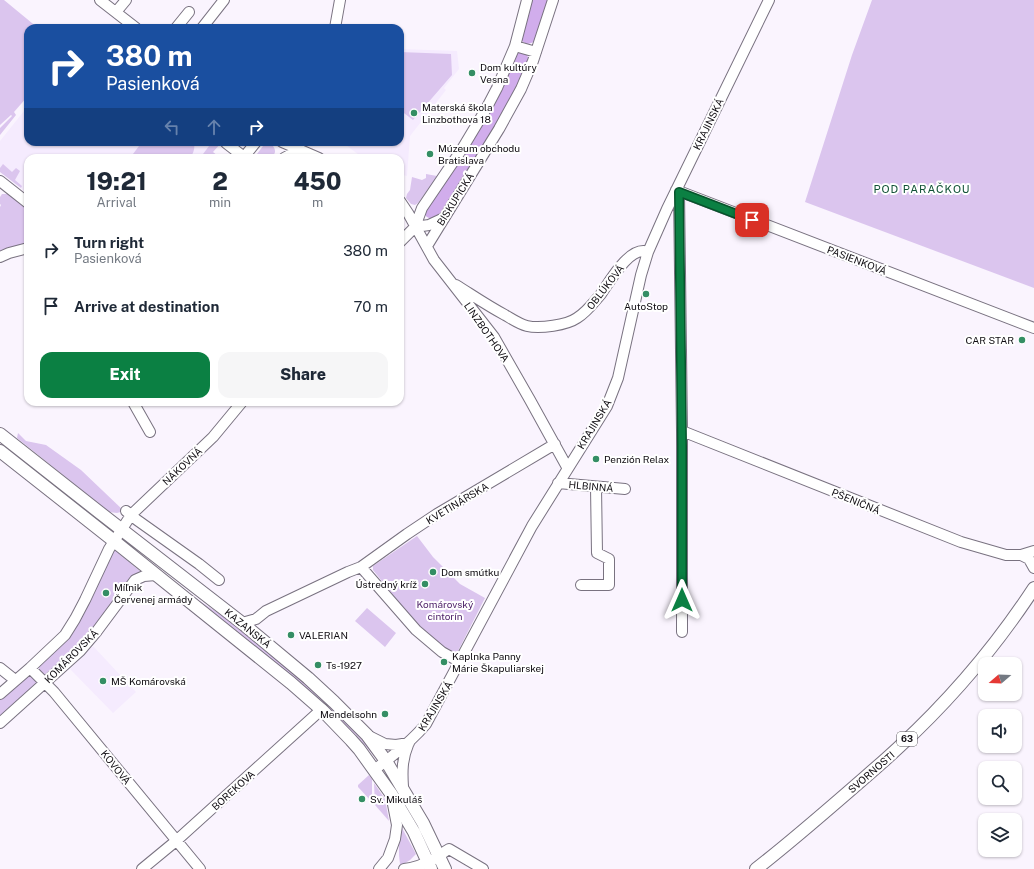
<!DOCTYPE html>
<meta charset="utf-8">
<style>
body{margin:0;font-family:"Public Sans",sans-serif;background:#f6f6f7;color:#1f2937;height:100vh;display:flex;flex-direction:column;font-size:15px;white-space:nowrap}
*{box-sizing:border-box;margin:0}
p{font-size:13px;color:#747a83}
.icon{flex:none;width:22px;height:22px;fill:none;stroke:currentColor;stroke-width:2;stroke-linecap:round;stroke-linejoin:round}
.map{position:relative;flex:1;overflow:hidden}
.sheet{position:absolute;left:24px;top:154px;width:380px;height:252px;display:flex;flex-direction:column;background:#fff;border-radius:12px;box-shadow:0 1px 3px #0004}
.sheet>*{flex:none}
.banner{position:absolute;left:24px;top:24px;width:380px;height:122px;border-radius:12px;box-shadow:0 1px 3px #0004;background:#1a4fa0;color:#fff;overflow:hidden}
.needle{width:26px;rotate:251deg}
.buttons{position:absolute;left:978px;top:657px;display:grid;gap:8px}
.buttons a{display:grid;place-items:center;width:44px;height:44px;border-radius:8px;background:#fff;box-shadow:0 1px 3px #0004;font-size:20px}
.pin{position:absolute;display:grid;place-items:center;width:34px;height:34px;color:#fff;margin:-17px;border-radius:8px;box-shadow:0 2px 6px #0006}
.me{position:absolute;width:44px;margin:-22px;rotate:0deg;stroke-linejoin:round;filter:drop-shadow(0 0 3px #0008)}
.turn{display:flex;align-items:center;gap:14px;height:84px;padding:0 16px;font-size:18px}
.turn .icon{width:52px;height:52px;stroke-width:2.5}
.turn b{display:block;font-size:28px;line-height:34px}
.lanes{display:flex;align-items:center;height:38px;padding:0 16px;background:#0003;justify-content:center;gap:20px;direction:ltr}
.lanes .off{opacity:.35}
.eta{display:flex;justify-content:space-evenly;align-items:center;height:68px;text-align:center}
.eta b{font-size:24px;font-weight:800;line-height:28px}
.action{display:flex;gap:8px;margin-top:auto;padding:8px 16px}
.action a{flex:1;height:46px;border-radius:12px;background:#0b8043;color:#fff;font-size:16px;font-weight:800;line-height:46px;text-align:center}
.action a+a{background:#f6f6f7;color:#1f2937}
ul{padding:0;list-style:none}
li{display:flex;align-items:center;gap:12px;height:56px;padding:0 16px}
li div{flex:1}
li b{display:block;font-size:15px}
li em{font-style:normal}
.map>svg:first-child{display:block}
.built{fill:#f5ebfe}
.green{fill:#dbc5ee}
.forest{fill:#d1adec}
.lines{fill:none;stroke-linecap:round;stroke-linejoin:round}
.minor-casing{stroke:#797280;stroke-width:12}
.major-casing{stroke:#797280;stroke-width:14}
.minor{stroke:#fff;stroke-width:10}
.major{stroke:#fff;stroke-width:12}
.route-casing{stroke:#07532c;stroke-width:10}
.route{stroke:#0b8043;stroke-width:7}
.poi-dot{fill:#348e64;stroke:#fff;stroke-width:1.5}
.labels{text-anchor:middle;stroke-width:4;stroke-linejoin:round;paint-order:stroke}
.shield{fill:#fff;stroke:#575558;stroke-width:1}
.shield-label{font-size:9px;font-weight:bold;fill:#0f0c11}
.poi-label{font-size:10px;fill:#0f0c11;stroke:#fff;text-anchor:start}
.street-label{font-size:10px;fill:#0f0c11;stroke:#fff}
.park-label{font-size:10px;fill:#4b1e66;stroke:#fff}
.neighbourhood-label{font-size:11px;letter-spacing:1px;fill:#115236;stroke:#fff}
</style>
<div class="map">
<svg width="1034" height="869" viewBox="0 0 1034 869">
<rect width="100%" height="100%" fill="#faf4fe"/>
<path class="built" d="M400,49L457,51L459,69L444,88L446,90L410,136L407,176L400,174V158H363L342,142H400Z
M28,106V142H212L200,158H28V194L0,172V141Z
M93,646L136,692L113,713L70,669Z"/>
<path class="green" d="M0,0H4L38,28H28V96L14,112L16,115L0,135V128L12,116L11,115L0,125Z
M872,0H1034V288L805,202L852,55Z
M400,52L451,54L452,75L413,120L400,110Z
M142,142H194C195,148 194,153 190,158H130Z
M212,142H222L213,152L218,156L216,158H200Z
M266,142H269C275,147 278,152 271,158H254Z
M447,162H448L418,203L415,205L411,204L406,198L407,194L410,190L412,177L422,180L426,178V174L437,176Z
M3,164L12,172L16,168L20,171L15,180L22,186L21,188L0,172V168Z
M2,194H9L28,209V244L0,254V207L1,205L0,204V197Z
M18,433L26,441L46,445L81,470L124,511L117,513L109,512L17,438Z
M417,536L433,557L460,584L485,598L458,651L454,653L449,652L421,630L373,570V566Z
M114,549L141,572L93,631L68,658L48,675H42L39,671V665L56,650Z
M133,549H134L195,598L226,618L279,661L333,708L366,743L376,757L374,756L357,736Z
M367,608L396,633L385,647L355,621Z
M30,675L37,682V684L0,718V699L28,676Z
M369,775L372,779V802L358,787V785Z
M374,783L385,799L389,821L375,805Z
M400,828H402L416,854L410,860L402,865L400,864C398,852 399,840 400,828Z"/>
<path class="forest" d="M530,0H549L537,39C531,45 526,45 521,40Z
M517,51C525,52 527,52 529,61L504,112L472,166L439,216L431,219L427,217L424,214Z"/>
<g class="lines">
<g class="minor-casing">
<path id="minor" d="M100,0L136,28
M116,12L126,0
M176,28L189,12
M202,28L224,0
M335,28L340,0
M515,46L536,52
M226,142V143L244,157L256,142
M282,142L319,158
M284,158L299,150
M0,181L28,203
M676,190L1034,328
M679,192L682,431V632
M400,201L408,213L434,260L494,337L530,400L567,467
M415,227L429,225L444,218
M400,242L415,227L422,208L462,149L486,109L497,88L515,46L527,0
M427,246L499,129L521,89L533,61L553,0
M0,257L9,253L28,248
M456,285C472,295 488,306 505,315C512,319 519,324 527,326C540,329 567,325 577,318C587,312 594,302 601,294C610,281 630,245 648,252
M133,402L150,432
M682,431L961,542L1006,555H1021L1034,551
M558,483L625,489
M126,511L137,520L199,564L219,580
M1021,555L1029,559L1034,568
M361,567L416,630L442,652L460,662
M581,585H609V559L597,553L596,487
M242,623L256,619L266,611L348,572L361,567L407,534L437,514L555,444
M0,668L15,680
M30,668L54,692L200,869
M0,694L30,668L65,635L75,619L85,600L109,549L131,515L213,437L242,402
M0,723L80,651L97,631L135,580L144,576L156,575
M367,735L385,744L396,745L409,743
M374,770C393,756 411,742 426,724L532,526L607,406L618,378L641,275L648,252L667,209L769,0
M403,787C402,772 402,759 408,745
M142,869L176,841L322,709
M379,869L388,858L395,839L397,825L392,799
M404,869C416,868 427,863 438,857C442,854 445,851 449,849L483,869"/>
</g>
<g class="major-casing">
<path id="major" d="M0,434L99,512L242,623L308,678L334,702L367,735L386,761L423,823L445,869
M0,451L114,541L291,683L323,711L351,740L359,749L392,795L414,832L431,869
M756,869C787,845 817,819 847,793C864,778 882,763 899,747C950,700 996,646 1034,588"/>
</g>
<use href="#minor" class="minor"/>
<use href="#major" class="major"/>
</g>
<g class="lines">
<g class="route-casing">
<path id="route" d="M682,600V446L679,192L752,220"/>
</g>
<use href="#route" class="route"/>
</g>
<g class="poi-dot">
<circle cx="472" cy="73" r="4"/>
<circle cx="414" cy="113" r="4"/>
<circle cx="430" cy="154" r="4"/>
<circle cx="646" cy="294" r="4"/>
<circle cx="1022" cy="340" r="4"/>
<circle cx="596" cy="459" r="4"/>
<circle cx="433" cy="572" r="4"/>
<circle cx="425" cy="584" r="4"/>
<circle cx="106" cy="593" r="4"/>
<circle cx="291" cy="635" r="4"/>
<circle cx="444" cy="662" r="4"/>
<circle cx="318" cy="665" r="4"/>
<circle cx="103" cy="681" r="4"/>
<circle cx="385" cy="714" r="4"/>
<circle cx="362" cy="799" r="4"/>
</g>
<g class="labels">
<rect class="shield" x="897" y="732" width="20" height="14" rx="3"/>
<g class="shield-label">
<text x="907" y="742">63</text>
</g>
<g class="poi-label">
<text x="480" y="71">Dom kultúry<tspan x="480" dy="12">Vesna</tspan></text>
<text x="422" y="111">Materská škola<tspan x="422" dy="12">Linzbothova 18</tspan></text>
<text x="438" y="152">Múzeum obchodu<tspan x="438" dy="12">Bratislava</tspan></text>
<text x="646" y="310" text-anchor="middle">AutoStop</text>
<text x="1014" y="344" text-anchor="end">CAR STAR</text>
<text x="604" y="463">Penzión Relax</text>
<text x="441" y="576">Dom smútku</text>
<text x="417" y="588" text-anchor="end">Ústredný kríž</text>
<text x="114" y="591">Míľnik<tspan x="114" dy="12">Červenej armády</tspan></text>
<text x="299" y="639">VALERIAN</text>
<text x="452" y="660">Kaplnka Panny<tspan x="452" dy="12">Márie Škapuliarskej</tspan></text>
<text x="326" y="669">Ts-1927</text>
<text x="111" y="685">MŠ Komárovská</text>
<text x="377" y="718" text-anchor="end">Mendelsohn</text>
<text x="370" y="803">Sv. Mikuláš</text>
</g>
<g class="street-label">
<text transform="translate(708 124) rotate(-64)" y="4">KRAJINSKÁ</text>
<text transform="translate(455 199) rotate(-58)" y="4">BISKUPICKÁ</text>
<text transform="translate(857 260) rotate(21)" y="4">PASIENKOVÁ</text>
<text transform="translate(605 287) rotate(-52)" y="4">OBLÚKOVÁ</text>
<text transform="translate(487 332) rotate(55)" y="4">LINZBOTHOVA</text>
<text transform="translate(594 424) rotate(-59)" y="4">KRAJINSKÁ</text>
<text transform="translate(182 466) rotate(-43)" y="4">NÁKOVNÁ</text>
<text transform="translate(591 486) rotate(5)" y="4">HLBINNÁ</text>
<text transform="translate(856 501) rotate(22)" y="4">PŠENIČNÁ</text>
<text transform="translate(457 503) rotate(-31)" y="4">KVETINÁRSKA</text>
<text transform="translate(248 628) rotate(39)" y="4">KAZANSKÁ</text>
<text transform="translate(71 656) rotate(-45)" y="4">KOMÁROVSKÁ</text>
<text transform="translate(435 706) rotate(-59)" y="4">KRAJINSKÁ</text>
<text transform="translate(116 767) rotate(51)" y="4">KOVOVÁ</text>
<text transform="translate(871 772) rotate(-41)" y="4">SVORNOSTI</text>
<text transform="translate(233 790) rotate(-42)" y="4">BOREKOVA</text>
</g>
<g class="park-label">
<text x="445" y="608">Komárovský<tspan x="445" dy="12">cintorín</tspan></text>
</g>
<g class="neighbourhood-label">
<text x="922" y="193">POD PARAČKOU</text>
</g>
</g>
</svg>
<div class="buttons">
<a><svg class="needle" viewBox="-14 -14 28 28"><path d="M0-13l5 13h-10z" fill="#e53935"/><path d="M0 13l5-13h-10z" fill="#747a83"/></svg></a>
<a><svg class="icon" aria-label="sound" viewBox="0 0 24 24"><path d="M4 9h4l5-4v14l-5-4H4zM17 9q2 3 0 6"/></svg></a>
<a><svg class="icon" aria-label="search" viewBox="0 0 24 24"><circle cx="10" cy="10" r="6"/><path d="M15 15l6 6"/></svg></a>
<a><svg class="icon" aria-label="layers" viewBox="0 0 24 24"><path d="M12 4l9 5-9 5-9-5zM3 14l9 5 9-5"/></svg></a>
</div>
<div class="pin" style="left:752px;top:220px;background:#d93025"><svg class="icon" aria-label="arrive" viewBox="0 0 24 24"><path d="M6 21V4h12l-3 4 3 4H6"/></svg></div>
<svg class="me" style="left:682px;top:600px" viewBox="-20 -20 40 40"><path d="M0-17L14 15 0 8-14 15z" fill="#0b8043" stroke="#fff" stroke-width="4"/></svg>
<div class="banner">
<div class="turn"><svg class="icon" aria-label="right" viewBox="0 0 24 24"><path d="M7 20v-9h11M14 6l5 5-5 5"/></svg><div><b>380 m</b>Pasienková</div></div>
<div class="lanes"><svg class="icon off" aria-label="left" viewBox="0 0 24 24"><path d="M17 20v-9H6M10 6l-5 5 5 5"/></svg><svg class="icon off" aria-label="ahead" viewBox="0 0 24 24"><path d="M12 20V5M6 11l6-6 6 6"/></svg><svg class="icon" aria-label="right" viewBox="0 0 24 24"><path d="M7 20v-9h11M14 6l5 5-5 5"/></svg></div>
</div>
<section class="sheet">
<div class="eta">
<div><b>19:21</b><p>Arrival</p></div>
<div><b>2</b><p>min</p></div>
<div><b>450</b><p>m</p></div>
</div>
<ul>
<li><svg class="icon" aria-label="right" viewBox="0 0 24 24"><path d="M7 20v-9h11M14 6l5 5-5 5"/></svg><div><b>Turn right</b><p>Pasienková</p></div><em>380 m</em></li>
<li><svg class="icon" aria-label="arrive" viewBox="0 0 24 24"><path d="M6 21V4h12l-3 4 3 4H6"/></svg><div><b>Arrive at destination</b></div><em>70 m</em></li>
</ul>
<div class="action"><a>Exit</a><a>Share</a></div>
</section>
</div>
